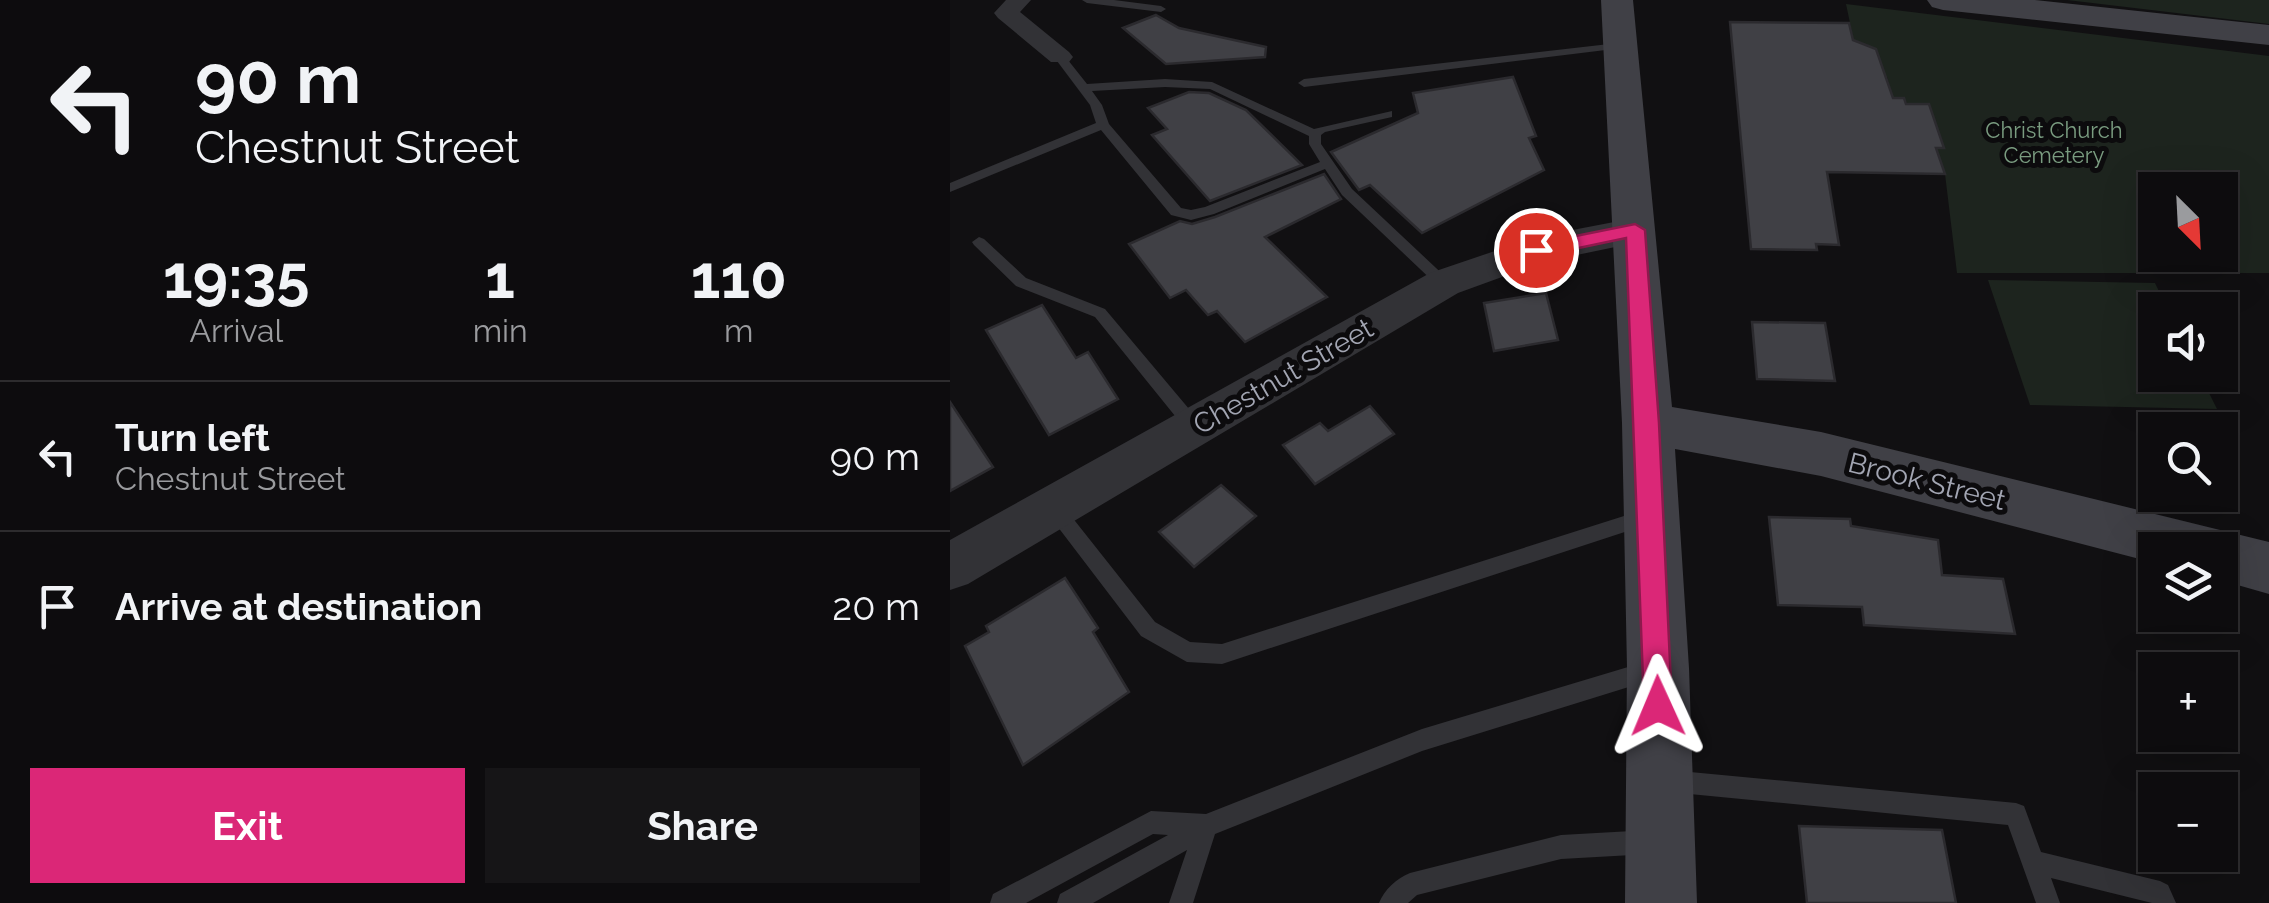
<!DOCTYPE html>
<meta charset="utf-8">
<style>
body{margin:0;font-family:Raleway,sans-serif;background:#161517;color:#f1f3f6;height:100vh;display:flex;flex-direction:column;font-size:38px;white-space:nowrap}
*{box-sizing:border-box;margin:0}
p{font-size:32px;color:#9a9b9e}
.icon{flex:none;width:55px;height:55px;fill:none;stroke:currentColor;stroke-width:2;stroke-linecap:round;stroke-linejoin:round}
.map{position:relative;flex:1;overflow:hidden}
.side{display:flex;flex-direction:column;background:#0d0c0e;width:950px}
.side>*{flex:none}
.banner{background:#0d0c0e;color:#f1f3f6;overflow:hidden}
.needle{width:65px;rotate:156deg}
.buttons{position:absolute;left:1188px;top:172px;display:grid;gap:20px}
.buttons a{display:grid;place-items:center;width:100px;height:100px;border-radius:0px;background:#0d0c0e;box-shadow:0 10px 40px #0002,0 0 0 2px #2d2c2e;font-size:50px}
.pin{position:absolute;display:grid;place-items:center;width:85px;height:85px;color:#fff;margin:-42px;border:5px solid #fff;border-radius:50%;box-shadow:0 2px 10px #0007}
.me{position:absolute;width:110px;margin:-55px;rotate:359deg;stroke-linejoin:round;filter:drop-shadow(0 0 8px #0008)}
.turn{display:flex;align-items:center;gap:35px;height:210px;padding:0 30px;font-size:45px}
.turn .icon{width:130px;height:130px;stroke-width:2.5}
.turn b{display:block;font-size:70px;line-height:85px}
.eta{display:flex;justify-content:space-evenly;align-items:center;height:170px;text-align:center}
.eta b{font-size:60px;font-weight:700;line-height:70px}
.action{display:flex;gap:20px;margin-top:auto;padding:20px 30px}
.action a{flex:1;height:115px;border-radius:0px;background:#db2777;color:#fff;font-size:40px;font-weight:700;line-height:115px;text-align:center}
.action a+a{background:#161517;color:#f1f3f6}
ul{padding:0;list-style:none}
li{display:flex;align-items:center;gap:30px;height:150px;padding:0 30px;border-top:2px solid #2d2c2e}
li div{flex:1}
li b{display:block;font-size:38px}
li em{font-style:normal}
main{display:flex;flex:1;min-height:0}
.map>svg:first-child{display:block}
.green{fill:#1d241e;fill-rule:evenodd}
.building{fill:#404045;stroke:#2b2a2e;stroke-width:2.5}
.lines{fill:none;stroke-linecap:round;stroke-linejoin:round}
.service{fill:#323236;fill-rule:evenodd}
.minor{fill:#323236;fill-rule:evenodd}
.tertiary{fill:#323236;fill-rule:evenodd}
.secondary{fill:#404046;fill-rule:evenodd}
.route{fill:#db2777;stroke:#8e194d;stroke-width:2.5}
.labels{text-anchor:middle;stroke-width:10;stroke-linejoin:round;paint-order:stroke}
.far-park-label{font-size:22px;fill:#7a9c80;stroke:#0c0b0d}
.street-label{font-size:28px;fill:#a2a5b2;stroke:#0c0b0d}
</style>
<main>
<section class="side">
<div class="banner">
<div class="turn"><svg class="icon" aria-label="left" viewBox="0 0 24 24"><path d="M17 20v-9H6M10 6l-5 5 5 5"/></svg><div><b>90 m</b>Chestnut Street</div></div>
</div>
<div class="eta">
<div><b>19:35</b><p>Arrival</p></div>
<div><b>1</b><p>min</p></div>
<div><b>110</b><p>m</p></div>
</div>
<ul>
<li><svg class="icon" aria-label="left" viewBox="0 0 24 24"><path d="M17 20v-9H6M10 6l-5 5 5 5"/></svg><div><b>Turn left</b><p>Chestnut Street</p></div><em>90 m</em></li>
<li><svg class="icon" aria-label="arrive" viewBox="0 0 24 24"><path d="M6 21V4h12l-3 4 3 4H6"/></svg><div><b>Arrive at destination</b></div><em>20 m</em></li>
</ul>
<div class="action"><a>Exit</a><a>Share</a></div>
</section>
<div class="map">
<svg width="1319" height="903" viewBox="0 0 1319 903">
<rect width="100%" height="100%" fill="#111012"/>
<path class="green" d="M1117,0H1319V24Z
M896,4L1319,56V273H1007L995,174L986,148L954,98H943L937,77H924L927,51L904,42ZM1205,190H1270V255H1205Z
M1038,280L1205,283L1218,310H1205V375H1250L1267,409L1080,405Z"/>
<path class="building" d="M206,15L229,28L316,47L315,57L216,64L173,28Z
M780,22L899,23L903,40L926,49L943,98H954L956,104H979L994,148H986L995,174L877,172L889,245L866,244L867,250L801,249Z
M563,77L586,136L579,138L594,170L472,233L420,185L409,190L381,152L468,113L463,93Z
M239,92L259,93L296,110L352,165L260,201L202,135L217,129L198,108Z
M374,174L391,199L315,237L377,297L295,342L267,311L258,315L236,290L220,298L179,244L230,221L242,224L265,217Z
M596,293L608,340L544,351L534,303Z
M92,305L126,358L138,352L168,399L99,435L36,330Z
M802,322L875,323L885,381L807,379Z
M0,402L43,467L0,491Z
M420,406L444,434L365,484L333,445L370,423L378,431Z
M271,485L306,516L244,567L209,532Z
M819,517L900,519L901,526L988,540L992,575L1053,579L1065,634L914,625L912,607L828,605Z
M115,578L148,628L143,632L179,692L73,765L15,646L39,632L36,626Z
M849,826L992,830L1006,903H857Z"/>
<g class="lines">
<path class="service" d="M132,0H164L211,6L216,9L211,12L137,3Z
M668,43L672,44V48L354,87L348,83L354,79Z
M106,55H114L137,84L215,79L262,82L364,129L442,111V117L375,132L371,135V144L402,189L502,283L494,288L489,287L392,195L375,169L264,214L241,220L221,215L151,130L0,192V183L146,123L140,105L104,57ZM215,87L260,89L359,136V144L370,162L255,207L241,210L231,208L159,124L152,105L142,91Z
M29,237L34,239L76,278L155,309L250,422L253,427L250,432H238L145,317L66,286L24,245L22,242Z
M104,500L110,502L205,622L240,642L272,644L696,509L703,511L705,517L703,523L696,525L272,664L237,662L191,636L98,514L95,508L98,502Z
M698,661L705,664L708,671L705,678L698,681L472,751L265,834L243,903H219L237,850L143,903H107L110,894L218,835L203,834L76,903H40L43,894L201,811L256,814L472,729Z
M719,770L1066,803L1074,806L1091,852L1210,881L1218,885L1226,903H1202L1101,878L1110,903H1086L1058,825L719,792L711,789L708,781L711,773Z
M700,830L708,834L712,842L708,850L700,854L611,859L467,895L458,903H429C434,890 447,878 460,873L611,835Z"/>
<path class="minor" d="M56,0H81L70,12L119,52L123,57L119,62H101L48,18L44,13Z"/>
<path class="tertiary" d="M685,218L699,222L704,231L699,240L593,262L508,293L18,584L0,590V540L480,273L586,237Z"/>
<path class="secondary" d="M651,0H683L722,407L871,432L1319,542V594L1270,580V550H1205V563L871,476L725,449L739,668L747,903H675L677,668L672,423Z
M977,0H1085L1319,25V45L993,10L982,7Z"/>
</g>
<path class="route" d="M685,224L695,230L709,423L722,706L718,715L708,719L698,715L694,706L676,238L586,257L576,250L586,244Z"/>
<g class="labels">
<g class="far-park-label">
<text x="1104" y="138">Christ Church<tspan x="1104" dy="25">Cemetery</tspan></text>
</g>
<g class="street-label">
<text transform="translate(333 376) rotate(-30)" y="10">Chestnut Street</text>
<text transform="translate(977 481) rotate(14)" y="10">Brook Street</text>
</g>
</g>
</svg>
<div class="buttons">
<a><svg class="needle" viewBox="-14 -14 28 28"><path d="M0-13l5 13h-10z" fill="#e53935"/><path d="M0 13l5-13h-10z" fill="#9a9b9e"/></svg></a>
<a><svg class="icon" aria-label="sound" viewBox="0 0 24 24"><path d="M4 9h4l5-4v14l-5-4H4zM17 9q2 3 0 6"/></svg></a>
<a><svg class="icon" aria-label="search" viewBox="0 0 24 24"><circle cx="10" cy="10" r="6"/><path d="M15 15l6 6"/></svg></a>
<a><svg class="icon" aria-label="layers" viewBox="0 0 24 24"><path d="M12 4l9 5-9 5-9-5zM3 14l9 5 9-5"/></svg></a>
<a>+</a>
<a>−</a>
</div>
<div class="pin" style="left:586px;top:250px;background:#d93025"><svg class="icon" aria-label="arrive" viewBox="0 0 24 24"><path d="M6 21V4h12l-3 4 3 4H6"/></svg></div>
<svg class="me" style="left:708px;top:706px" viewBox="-20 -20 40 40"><path d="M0-17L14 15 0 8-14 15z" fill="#db2777" stroke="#fff" stroke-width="4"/></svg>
</div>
</main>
